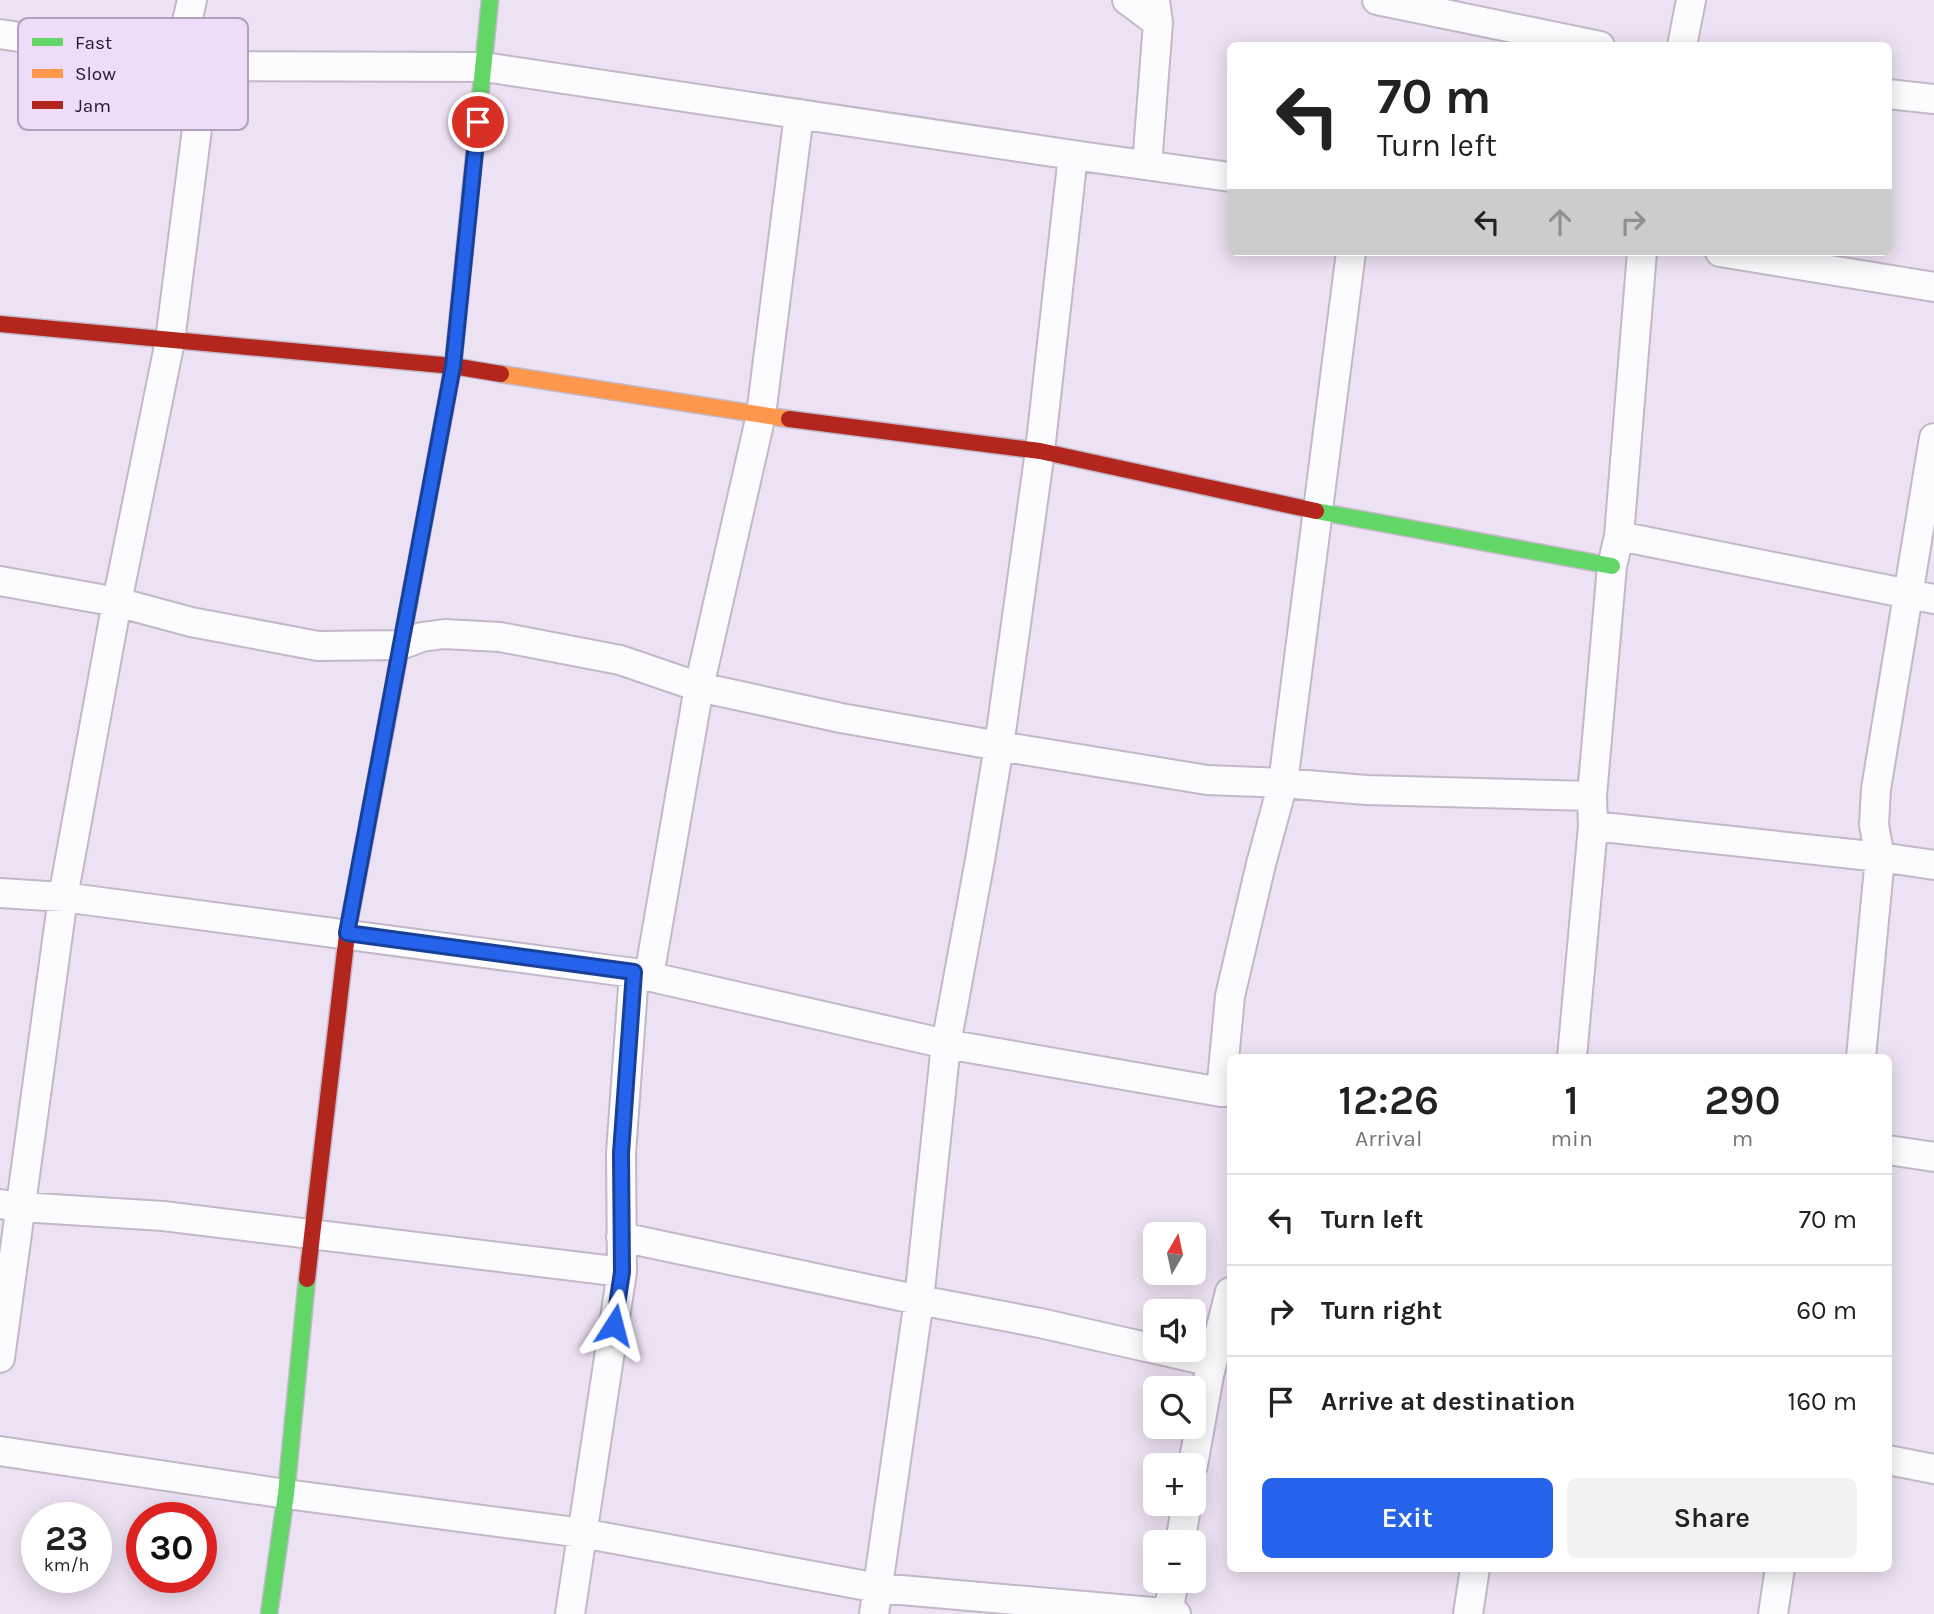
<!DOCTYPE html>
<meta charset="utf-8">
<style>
body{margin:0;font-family:Karla,sans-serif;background:#f2f2f2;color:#222;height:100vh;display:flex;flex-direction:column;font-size:26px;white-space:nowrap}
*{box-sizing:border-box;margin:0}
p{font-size:23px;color:#767676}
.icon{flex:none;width:38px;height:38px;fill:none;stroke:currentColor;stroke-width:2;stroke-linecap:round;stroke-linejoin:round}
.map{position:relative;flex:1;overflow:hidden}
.details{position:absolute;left:1227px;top:1054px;width:665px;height:518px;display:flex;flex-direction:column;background:#fff;border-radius:10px;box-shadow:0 4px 18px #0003}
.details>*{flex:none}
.top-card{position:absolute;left:1227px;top:42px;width:665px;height:214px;border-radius:10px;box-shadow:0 4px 18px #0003;background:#fff;color:#222;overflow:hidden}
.needle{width:46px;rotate:9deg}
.tools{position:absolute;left:1143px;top:1222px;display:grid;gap:14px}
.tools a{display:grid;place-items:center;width:63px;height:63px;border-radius:10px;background:#fff;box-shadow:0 4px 18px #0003;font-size:35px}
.speed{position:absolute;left:21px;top:1502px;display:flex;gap:14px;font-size:35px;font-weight:700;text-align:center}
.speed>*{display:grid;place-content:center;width:91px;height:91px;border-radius:50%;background:#fff;box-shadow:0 4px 18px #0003;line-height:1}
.speed small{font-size:18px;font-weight:400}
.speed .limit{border:10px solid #d22;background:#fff;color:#111}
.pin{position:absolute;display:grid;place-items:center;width:60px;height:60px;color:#fff;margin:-30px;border:4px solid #fff;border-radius:50%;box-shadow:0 2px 7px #0007}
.me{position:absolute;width:77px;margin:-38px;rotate:9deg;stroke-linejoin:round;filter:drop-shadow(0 0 5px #0008)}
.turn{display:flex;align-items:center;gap:24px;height:147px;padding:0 35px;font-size:32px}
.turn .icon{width:91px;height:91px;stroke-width:2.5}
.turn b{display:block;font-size:49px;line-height:60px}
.lanes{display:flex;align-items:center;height:66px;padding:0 35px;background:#0003;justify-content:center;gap:35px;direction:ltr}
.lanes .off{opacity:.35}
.eta{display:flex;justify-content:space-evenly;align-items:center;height:119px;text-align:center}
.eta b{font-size:42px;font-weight:600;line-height:49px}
.primary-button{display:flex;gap:14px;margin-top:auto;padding:14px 35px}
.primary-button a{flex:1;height:80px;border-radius:10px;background:#2563eb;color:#fff;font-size:28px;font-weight:600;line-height:80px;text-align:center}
.primary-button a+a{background:#f2f2f2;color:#222}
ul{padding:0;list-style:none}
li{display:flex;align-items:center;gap:21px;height:91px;padding:0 35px;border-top:2px solid #e0e0e0}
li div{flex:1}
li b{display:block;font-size:26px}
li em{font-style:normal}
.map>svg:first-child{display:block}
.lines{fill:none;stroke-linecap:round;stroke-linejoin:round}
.street-casing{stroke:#c2b8c8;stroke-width:32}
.fast-casing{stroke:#c2b8c8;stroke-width:19}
.slow-casing{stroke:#c2b8c8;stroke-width:19}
.jam-casing{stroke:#c2b8c8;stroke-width:19}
.street{stroke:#fcfbfd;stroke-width:28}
.fast{stroke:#63d668;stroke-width:16}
.slow{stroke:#ff974d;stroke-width:16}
.jam{stroke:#b3261e;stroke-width:16}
.route-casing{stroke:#184099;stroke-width:18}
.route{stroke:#2563eb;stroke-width:12}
.key{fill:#eedcf9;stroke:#b1a1ba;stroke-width:2}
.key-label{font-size:19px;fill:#221728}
</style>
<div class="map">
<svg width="1934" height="1614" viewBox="0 0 1934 1614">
<rect width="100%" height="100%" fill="#ede2f3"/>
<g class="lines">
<g class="street-casing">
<path id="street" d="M1127,0L1158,23
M1377,0L1600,46
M0,34L178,60L205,66L484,67L1073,155L1230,177
M1682,46L1691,0
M178,60L192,0
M1888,94L1934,99
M1147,165L1158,23L1155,0
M1720,252L1934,287
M1619,536L1934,599
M0,581L117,602L191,622L318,646L400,645L422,637L444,634L500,637L620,660L699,687L841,718L999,746L1207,780L1283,783L1366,790L1592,796
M1593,826L1880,857L1934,865
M0,893L63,897L634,973L946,1044L1221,1092H1230
M649,976L699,687L761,415L799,114
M1572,1057L1593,826L1592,796L1612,566L1619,536L1642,252
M1861,1057L1880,857L1874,825L1876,789L1934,438
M1221,1092L1230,996L1261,864L1283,783L1351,252
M1888,1150L1934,1157
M0,1204L21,1207L163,1216L622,1272
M621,1237L919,1300L1040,1323L1155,1349
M1156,1349L1212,1362
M0,1358L63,897L117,602L170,341L205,66
M0,1451L286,1494L582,1533L878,1588L1176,1614
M1888,1460L1934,1469
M1193,1465L1209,1375L1230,1292
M1180,1542L1187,1503
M570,1614L622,1272L621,1153L634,973
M874,1614L919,1300L946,1044L980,860L999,746L1040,451L1073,155
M1168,1614L1174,1580
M1468,1614L1475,1568
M1773,1614L1780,1568"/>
</g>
<g class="fast-casing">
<path id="fast" d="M464,256L490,0
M1316,511L1612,566
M269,1614L286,1494L307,1279"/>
</g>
<g class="slow-casing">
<path id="slow" d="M501,374L789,419
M386,726L453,366L464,256"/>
</g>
<g class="jam-casing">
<path id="jam" d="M0,324L453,366L501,374
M789,419L1040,451L1316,511
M307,1279L347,934L386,726"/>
</g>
<use href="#street" class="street"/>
<use href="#fast" class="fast"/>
<use href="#slow" class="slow"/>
<use href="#jam" class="jam"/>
</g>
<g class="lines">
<g class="route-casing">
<path id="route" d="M478,122L453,366L347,933L634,972L621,1153L622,1272L614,1325"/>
</g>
<use href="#route" class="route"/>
</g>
<rect x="18" y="18" width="230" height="112" rx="10" class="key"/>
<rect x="32" y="38" width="31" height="8" fill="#63d668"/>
<rect x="32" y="69" width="31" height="9" fill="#ff974d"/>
<rect x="32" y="101" width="31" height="8" fill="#b3261e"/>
<g class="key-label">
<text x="75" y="49">Fast</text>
<text x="75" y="80">Slow</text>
<text x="75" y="112">Jam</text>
</g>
</svg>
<div class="tools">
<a><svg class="needle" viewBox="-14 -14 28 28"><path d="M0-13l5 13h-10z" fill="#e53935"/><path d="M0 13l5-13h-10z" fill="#767676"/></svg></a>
<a><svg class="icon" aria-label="sound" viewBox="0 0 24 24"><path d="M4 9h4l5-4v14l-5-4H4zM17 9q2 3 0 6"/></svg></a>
<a><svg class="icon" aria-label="search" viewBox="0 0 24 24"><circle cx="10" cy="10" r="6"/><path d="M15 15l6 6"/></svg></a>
<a>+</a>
<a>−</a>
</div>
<div class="speed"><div>23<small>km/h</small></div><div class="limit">30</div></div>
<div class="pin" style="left:478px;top:122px;background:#d93025"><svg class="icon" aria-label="arrive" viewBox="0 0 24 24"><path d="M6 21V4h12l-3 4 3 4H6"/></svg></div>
<svg class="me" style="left:614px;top:1325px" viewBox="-20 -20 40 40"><path d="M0-17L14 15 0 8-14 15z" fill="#2563eb" stroke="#fff" stroke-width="4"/></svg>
<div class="top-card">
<div class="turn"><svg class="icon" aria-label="left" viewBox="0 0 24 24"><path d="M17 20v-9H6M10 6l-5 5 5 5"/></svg><div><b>70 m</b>Turn left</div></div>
<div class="lanes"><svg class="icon" aria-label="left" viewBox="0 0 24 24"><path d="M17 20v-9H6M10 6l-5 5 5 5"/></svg><svg class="icon off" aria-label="ahead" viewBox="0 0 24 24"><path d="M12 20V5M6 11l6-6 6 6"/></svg><svg class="icon off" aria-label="right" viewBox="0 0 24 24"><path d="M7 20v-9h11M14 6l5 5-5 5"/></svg></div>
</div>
<section class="details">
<div class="eta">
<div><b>12:26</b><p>Arrival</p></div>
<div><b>1</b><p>min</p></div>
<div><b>290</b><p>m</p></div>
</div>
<ul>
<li><svg class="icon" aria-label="left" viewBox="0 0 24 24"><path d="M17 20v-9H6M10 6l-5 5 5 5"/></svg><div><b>Turn left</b></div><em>70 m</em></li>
<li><svg class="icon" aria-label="right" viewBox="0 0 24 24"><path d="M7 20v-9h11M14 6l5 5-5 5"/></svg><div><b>Turn right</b></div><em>60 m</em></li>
<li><svg class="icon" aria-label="arrive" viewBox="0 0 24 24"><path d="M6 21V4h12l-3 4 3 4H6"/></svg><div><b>Arrive at destination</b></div><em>160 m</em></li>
</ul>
<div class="primary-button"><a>Exit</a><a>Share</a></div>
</section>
</div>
